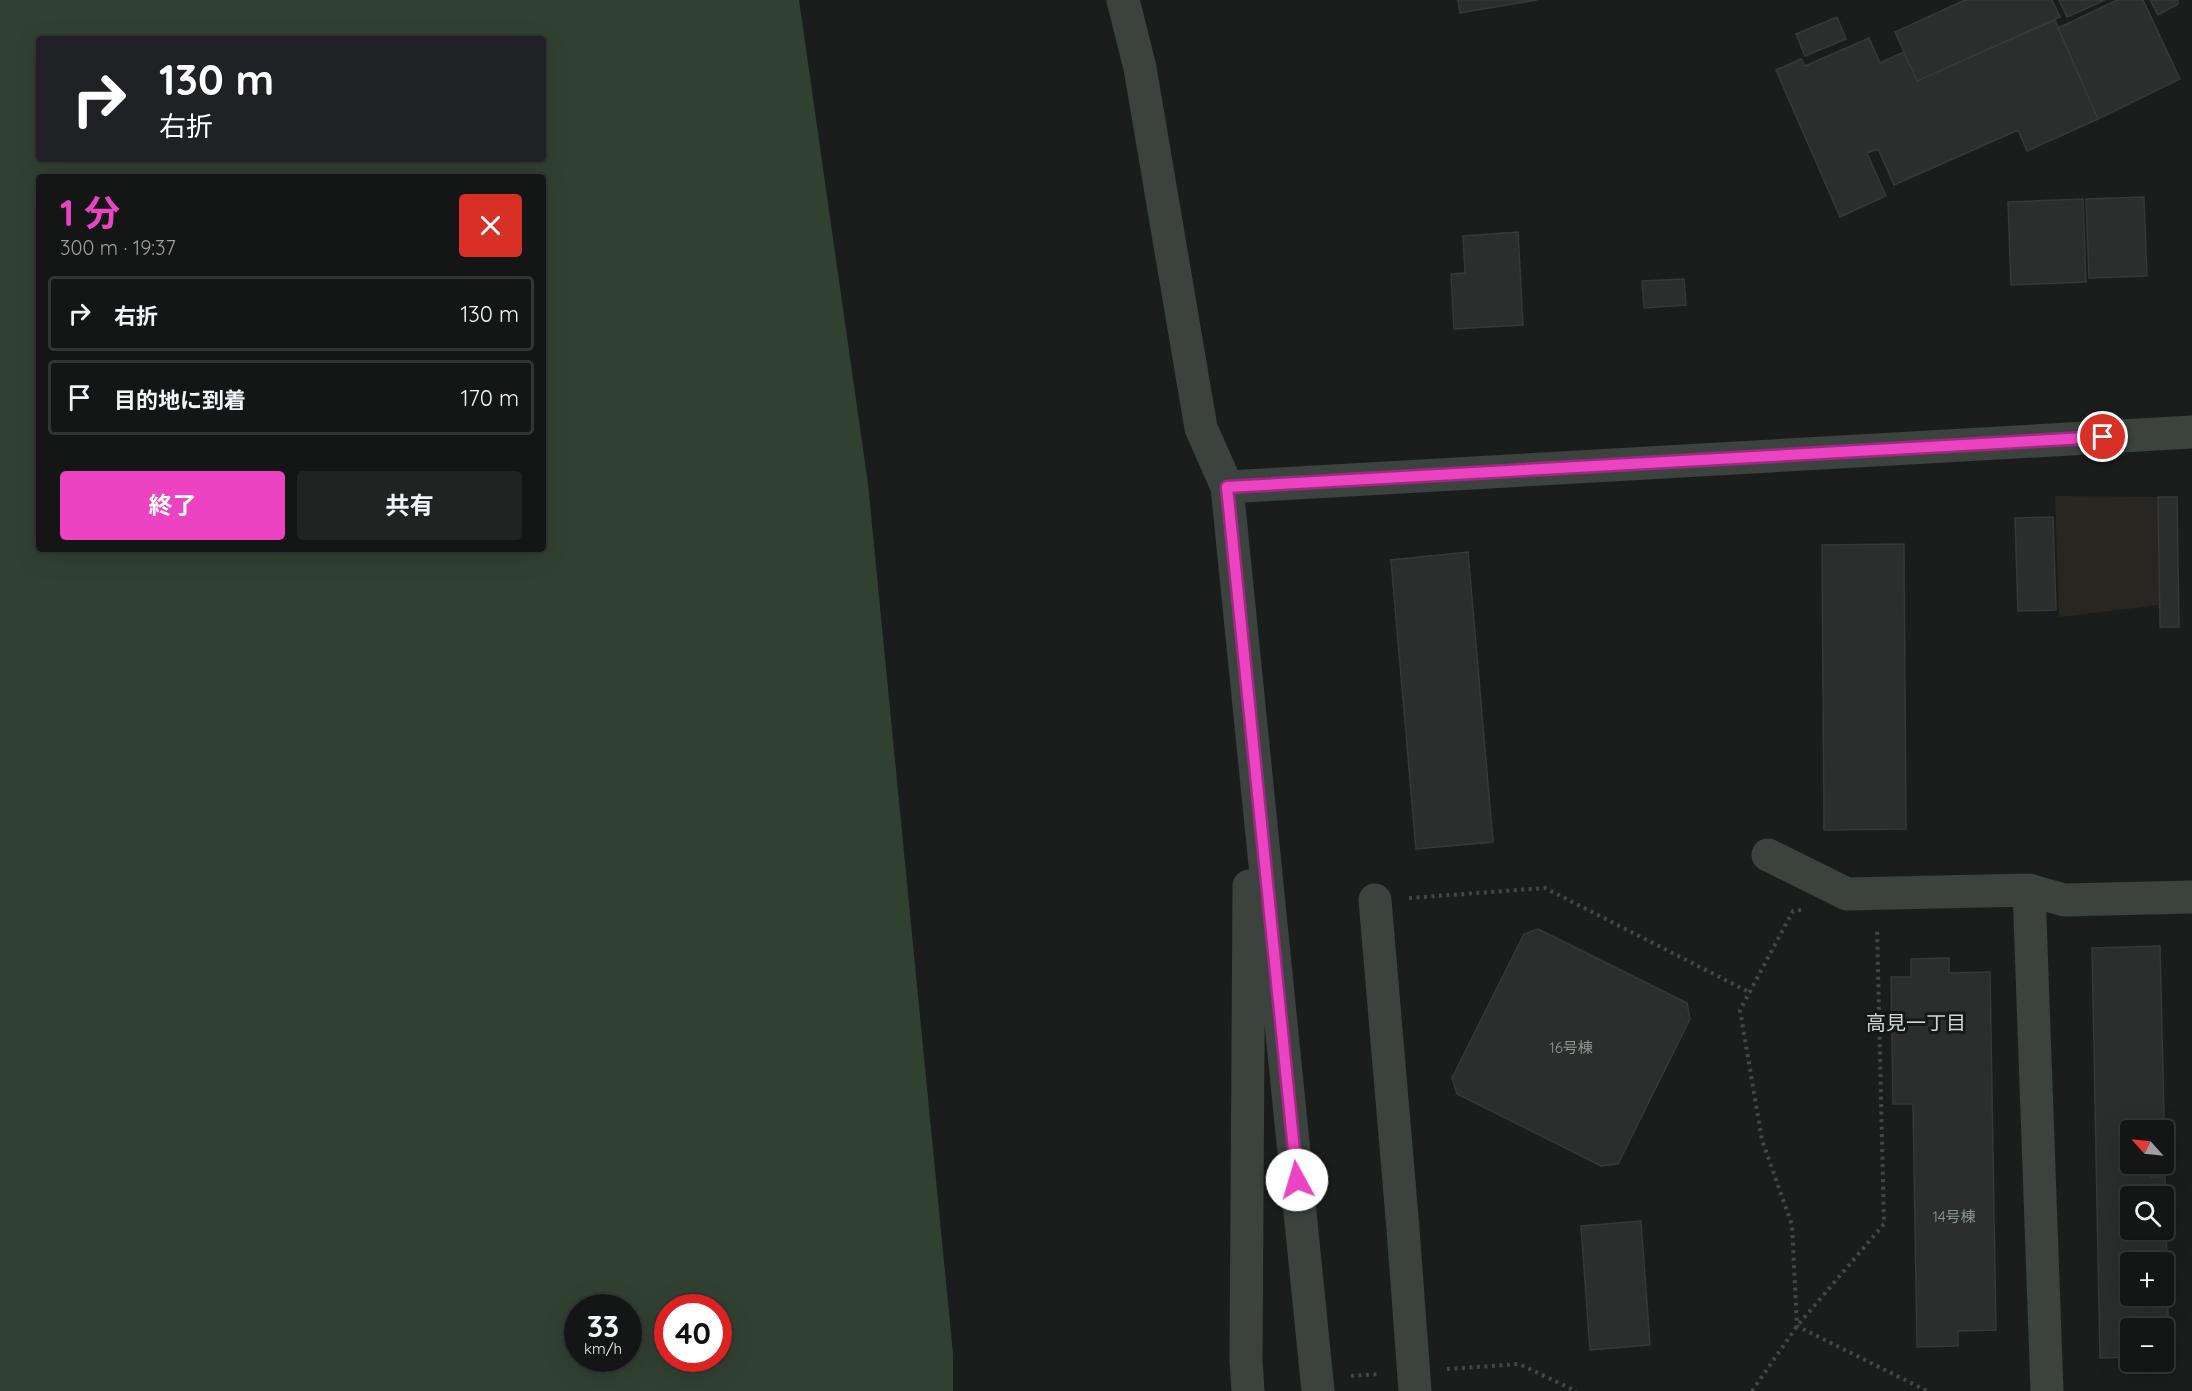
<!DOCTYPE html>
<html lang="ja">
<meta charset="utf-8">
<style>
body{margin:0;font-family:Quicksand,"Noto Sans JP",sans-serif;background:#212322;color:#f1f3f6;height:100vh;display:flex;flex-direction:column;font-size:22px;white-space:nowrap}
*{box-sizing:border-box;margin:0}
p{font-size:20px;color:#9d9fa0}
.icon{flex:none;width:33px;height:33px;fill:none;stroke:currentColor;stroke-width:2;stroke-linecap:round;stroke-linejoin:round}
.map{position:relative;flex:1;overflow:hidden}
.side{position:absolute;left:36px;top:174px;width:510px;height:378px;display:flex;flex-direction:column;background:#141615;border-radius:6px;box-shadow:0 6px 24px #0002,0 0 0 2px #333534}
.side>*{flex:none}
.guide{position:absolute;left:36px;top:36px;width:510px;height:126px;border-radius:6px;box-shadow:0 6px 24px #0002,0 0 0 2px #333534;background:#202124;color:#fff;overflow:hidden}
.needle{width:39px;rotate:297deg}
.fabs{position:absolute;left:2120px;top:1120px;display:grid;gap:12px}
.fabs a{display:grid;place-items:center;width:54px;height:54px;border-radius:6px;background:#141615;box-shadow:0 6px 24px #0002,0 0 0 2px #333534;font-size:30px}
.speed{position:absolute;left:564px;top:1294px;display:flex;gap:12px;font-size:30px;font-weight:700;text-align:center}
.speed>*{display:grid;place-content:center;width:78px;height:78px;border-radius:50%;background:#141615;box-shadow:0 6px 24px #0002,0 0 0 2px #333534;line-height:1}
.speed small{font-size:15px;font-weight:400}
.speed .limit{border:9px solid #d22;background:#fff;color:#111}
.pin{position:absolute;display:grid;place-items:center;width:51px;height:51px;color:#fff;margin:-26px;border:3px solid #fff;border-radius:50%;box-shadow:0 2px 6px #0007}
.me{position:absolute;width:66px;margin:-33px;rotate:354deg;stroke-linejoin:round;filter:drop-shadow(0 0 4px #0008)}
.turn{display:flex;align-items:center;gap:21px;height:126px;padding:0 24px;font-size:27px}
.turn .icon{width:78px;height:78px;stroke-width:2.5}
.turn b{display:block;font-size:42px;line-height:51px}
.round{display:grid;place-items:center;flex:none;width:63px;height:63px;border-radius:6px;background:#212322}
.summary{display:flex;align-items:center;justify-content:space-between;height:102px;padding:0 24px}
h1{font-size:36px;font-weight:700;line-height:45px;color:#ec43c2}
.button{display:flex;gap:12px;margin-top:auto;padding:12px 24px}
.button a{flex:1;height:69px;border-radius:6px;background:#ec43c2;color:#fff;font-size:24px;font-weight:700;line-height:69px;text-align:center}
.button a+a{background:#212322;color:#f1f3f6}
ul{padding:0;list-style:none}
li{display:flex;align-items:center;gap:18px;height:75px;margin:0 12px 9px;padding:0 12px;border:3px solid #333534;border-radius:6px}
li div{flex:1}
li b{display:block;font-size:22px}
li em{font-style:normal}
.map>svg:first-child{display:block}
.green{fill:#282620}
.water{fill:#314131;fill-rule:evenodd}
.building{fill:#2b2e2c;stroke:#353937;stroke-width:1.5;fill-rule:evenodd}
.lines{fill:none;stroke-linecap:round;stroke-linejoin:round}
.path{stroke:#424944;stroke-width:4;stroke-dasharray:3 4.5;stroke-linecap:butt}
.minor{stroke:#3c423e;stroke-width:33}
.route-casing{stroke:#992c7e;stroke-width:15}
.route{stroke:#ec43c2;stroke-width:10}
.labels{text-anchor:middle;stroke-width:6;stroke-linejoin:round;paint-order:stroke}
.number-label{font-size:15px;fill:#8d9890}
.neighbourhood-label{font-size:20px;fill:#cfd8d1;stroke:#151817}
</style>
<div class="map">
<svg width="2192" height="1391" viewBox="0 0 2192 1391">
<rect width="100%" height="100%" fill="#1b1d1c"/>
<path class="green" d="M2055,496L2158,497L2160,605L2059,617Z"/>
<path class="water" d="M0,0H799L868,484L953,1354V1391H0ZM39,39H543V159H39ZM39,177H543V549H39ZM578,1308H628V1359H578ZM668,1308H718V1359H668Z"/>
<path class="building" d="M1458,0H1537L1460,13Z
M1965,0H2052L2060,17L1917,81L1895,32Z
M2059,0H2105L2067,17Z
M2117,0H2143L2180,79L2098,119L2058,28Z
M2150,0H2178V4L2158,15Z
M1837,17L1846,39L1805,56L1796,34Z
M2055,20L2098,119L2027,151L2018,130L1894,185L1878,149L1867,153L1886,196L1840,217L1776,70L1801,59L1805,66L1869,38L1880,63L1904,52L1917,81Z
M2144,197L2147,276L2089,278L2086,199Z
M2083,199L2086,282L2011,285L2008,202Z
M1518,232L1523,325L1454,329L1451,274L1465,273L1463,236Z
M1684,279L1686,305L1644,308L1642,281Z
M2158,497H2177L2179,627H2160Z
M2053,517L2056,610L2018,611L2015,518Z
M1904,544L1906,829L1824,830L1822,545Z
M1468,552L1493,842L1416,849L1391,560Z
M1538,929L1687,1003L1690,1019L1618,1164L1601,1166L1457,1094L1452,1078L1524,934Z
M2160,946L2165,1159H2163V1131H2130V1164H2151V1177H2165L2169,1356H2163V1329H2130V1357L2100,1358L2092,948ZM2130,1197H2163V1230H2130ZM2130,1263H2163V1296H2130Z
M1949,958V973L1990,972L1996,1330L1958,1331V1346L1917,1347L1913,1104H1893L1891,977H1911V959Z
M1641,1221L1650,1345L1590,1350L1581,1226Z"/>
<g class="lines">
<path class="path" d="M1409,898L1545,888L1749,992
M1801,910L1793,911L1740,1010L1762,1140L1792,1225L1797,1326L1927,1391
M1447,1369L1519,1364L1576,1391
M1351,1376L1380,1374
M1752,1391L1797,1326L1884,1224L1877,928"/>
<path class="minor" d="M1123,0L1140,68L1201,428L1227,487L1318,1391
M1227,487L2192,432
M1768,855L1847,894L2029,890L2064,900L2192,897
M2029,890L2047,1391
M1375,900L1403,1229L1415,1391
M1248,1391L1246,1361L1249,886"/>
</g>
<g class="lines">
<g class="route-casing">
<path id="route" d="M1297,1180L1227,487L2103,437"/>
</g>
<use href="#route" class="route"/>
</g>
<g class="labels">
<g class="number-label">
<text x="1571" y="1053">16号棟</text>
<text x="1954" y="1222">14号棟</text>
</g>
<g class="neighbourhood-label">
<text x="1916" y="1030">高見一丁目</text>
</g>
</g>
</svg>
<div class="fabs">
<a><svg class="needle" viewBox="-14 -14 28 28"><path d="M0-13l5 13h-10z" fill="#e53935"/><path d="M0 13l5-13h-10z" fill="#9d9fa0"/></svg></a>
<a><svg class="icon" aria-label="search" viewBox="0 0 24 24"><circle cx="10" cy="10" r="6"/><path d="M15 15l6 6"/></svg></a>
<a>+</a>
<a>−</a>
</div>
<div class="speed"><div>33<small>km/h</small></div><div class="limit">40</div></div>
<div class="pin" style="left:2103px;top:437px;background:#d93025"><svg class="icon" aria-label="arrive" viewBox="0 0 24 24"><path d="M6 21V4h12l-3 4 3 4H6"/></svg></div>
<svg class="me" style="left:1297px;top:1180px" viewBox="-20 -20 40 40"><circle r="19" fill="#fff"/><path d="M0-13L10 11 0 6-10 11z" fill="#ec43c2"/></svg>
<div class="guide">
<div class="turn"><svg class="icon" aria-label="right" viewBox="0 0 24 24"><path d="M7 20v-9h11M14 6l5 5-5 5"/></svg><div><b>130 m</b>右折</div></div>
</div>
<section class="side">
<div class="summary"><div><h1>1 分</h1><p>300 m · 19:37</p></div><a class="round" style="background:#d93025;color:#fff"><svg class="icon" aria-label="close" viewBox="0 0 24 24"><path d="M6 6l12 12M18 6L6 18"/></svg></a></div>
<ul>
<li><svg class="icon" aria-label="right" viewBox="0 0 24 24"><path d="M7 20v-9h11M14 6l5 5-5 5"/></svg><div><b>右折</b></div><em>130 m</em></li>
<li><svg class="icon" aria-label="arrive" viewBox="0 0 24 24"><path d="M6 21V4h12l-3 4 3 4H6"/></svg><div><b>目的地に到着</b></div><em>170 m</em></li>
</ul>
<div class="button"><a>終了</a><a>共有</a></div>
</section>
</div>
